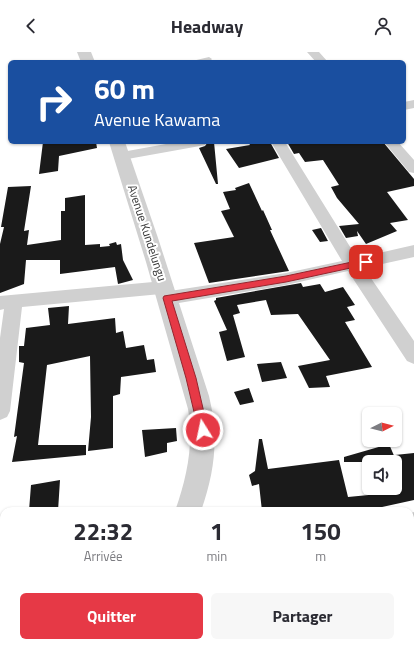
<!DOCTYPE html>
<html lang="fr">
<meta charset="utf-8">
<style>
body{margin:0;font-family:"Titillium Web",sans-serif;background:#f7f7f7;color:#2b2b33;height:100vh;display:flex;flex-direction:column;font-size:15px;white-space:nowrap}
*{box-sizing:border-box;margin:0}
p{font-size:13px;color:#7c7c81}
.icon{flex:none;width:22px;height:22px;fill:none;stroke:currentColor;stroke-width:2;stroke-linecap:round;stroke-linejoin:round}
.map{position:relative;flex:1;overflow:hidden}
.sheet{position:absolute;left:0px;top:455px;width:414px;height:140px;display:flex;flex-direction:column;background:#fff;border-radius:12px 12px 0 0;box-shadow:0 1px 3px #0004}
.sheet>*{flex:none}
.hud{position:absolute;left:8px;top:8px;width:398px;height:84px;border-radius:6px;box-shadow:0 1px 3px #0004;background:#1a4fa0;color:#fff;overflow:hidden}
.needle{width:26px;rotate:84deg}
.controls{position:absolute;left:362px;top:355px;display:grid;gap:8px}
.controls a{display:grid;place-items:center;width:40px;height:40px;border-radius:6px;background:#fff;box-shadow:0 1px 3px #0004;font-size:20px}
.pin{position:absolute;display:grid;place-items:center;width:34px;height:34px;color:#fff;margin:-17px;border-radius:8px;box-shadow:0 2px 6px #0006}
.me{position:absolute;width:44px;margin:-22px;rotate:350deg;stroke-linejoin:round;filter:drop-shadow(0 0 3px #0008)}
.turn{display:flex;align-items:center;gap:14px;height:84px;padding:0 20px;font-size:18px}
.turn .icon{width:52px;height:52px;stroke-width:2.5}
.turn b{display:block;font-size:28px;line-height:34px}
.eta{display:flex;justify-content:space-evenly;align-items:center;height:68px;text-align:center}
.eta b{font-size:24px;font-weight:700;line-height:28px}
.button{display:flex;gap:8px;margin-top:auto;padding:8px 20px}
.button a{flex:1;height:46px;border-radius:6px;background:#e63946;color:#fff;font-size:16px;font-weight:700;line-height:46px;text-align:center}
.button a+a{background:#f7f7f7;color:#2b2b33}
header{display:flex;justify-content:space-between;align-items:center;height:52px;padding:0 20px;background:#fff;font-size:18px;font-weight:700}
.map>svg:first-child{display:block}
.building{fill:#1a1a1a}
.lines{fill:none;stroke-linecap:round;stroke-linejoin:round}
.service{fill:#d0d0d0;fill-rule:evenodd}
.minor{fill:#d0d0d0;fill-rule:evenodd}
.tertiary{fill:#d0d0d0;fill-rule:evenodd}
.route{fill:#e63946;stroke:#96252e}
.labels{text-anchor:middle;stroke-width:4;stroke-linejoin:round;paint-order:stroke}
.street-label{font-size:12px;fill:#333;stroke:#fff}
</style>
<header><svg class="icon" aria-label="back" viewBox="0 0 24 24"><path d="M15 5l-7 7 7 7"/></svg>Headway<svg class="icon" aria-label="person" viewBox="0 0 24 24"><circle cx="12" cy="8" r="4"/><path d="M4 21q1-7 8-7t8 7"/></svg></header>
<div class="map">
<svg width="414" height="595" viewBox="0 0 414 595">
<rect width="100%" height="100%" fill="#fff"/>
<path class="building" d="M43,90H96L97,96L59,104L58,119L39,122Z
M208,90H214L218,132H216L199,96L205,94Z
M248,90H270L279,106L239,116L226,97L250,93Z
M287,90H383L414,127V134L387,140L408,168L390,171L397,179L366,192L357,179L358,184L346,186L339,174L359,172L337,146L331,135L339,133L323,108L305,110L299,101L294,102Z
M249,131L262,159L263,158L272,178H270L289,219L209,231L194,191L234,185L221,159L230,157L223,140L236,138L235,136Z
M31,134L24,179L29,178L27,193L61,188V159H65V146L85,143V193L100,192V195L110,194L109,192L116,190L117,193L121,192L123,208L133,228L118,232L115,215L60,222V208H26L24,232L0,241V192L4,175H1L8,135Z
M321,176L328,189L320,190L312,178Z
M301,231L303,235L320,232L325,240L343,235L355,253L347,255L355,268L345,270L372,315L326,324L330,335L309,336L298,314L330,308L298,262L271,263L266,248L237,253L240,261L233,263L245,305L227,309L219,280L227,278L214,249L216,248V246Z
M69,254L68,272L115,266L116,281L123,279L126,296L144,293L147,308L154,307L156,320L121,325L120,342L113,344V396L88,399L91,365L90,304L47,313L38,393H86V403L12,410L17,384L14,385L24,311L19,310V294H24L26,276L50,273L48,256Z
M281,310L287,326L262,330L257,312Z
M249,336L254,350L240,353L234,340Z
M176,376L177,389L167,391V400L145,405L142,378Z
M259,387H262L268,417L339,408L348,445L379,442L376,436H395V410H344V405L389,392L395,406V403L414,401V448L373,457L360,459H262L259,432L252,434L249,423L255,419Z
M60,428L58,459H29L31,433Z"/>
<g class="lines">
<path class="service" d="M209,5L212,7L211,8L188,10Z"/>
<path class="minor" d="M307,0H319L328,10H316Z
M414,48V56L404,58V50Z
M177,90H207L205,93L200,94L122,108L117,107L115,104L117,101L122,100Z
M271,90H285L357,206L414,193V205L364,216L414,289V312L407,309L348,219L286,233L167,253L161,251L158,246L161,242L22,255L10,359L7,365L0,368V286L4,257L0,258V244L164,229L170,231L173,235L170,239L286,221L342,209Z
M384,90H398L414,108V121L409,120Z
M414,460V484L410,485V461Z"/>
<path class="tertiary" d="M77,0H91L95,10H81Z
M109,90H125L158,186L209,344C219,385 215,419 201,459H175C187,425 194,392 188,357L146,210Z
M105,591H136L135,595H104Z"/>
</g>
<path class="route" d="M366,207L369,208V212L286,230L172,249L196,326L208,378L206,381L203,382L199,381L186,326L163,246L164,244L286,224Z"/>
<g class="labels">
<g class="street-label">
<text transform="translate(147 181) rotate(72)" y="4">Avenue Kundelungu</text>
</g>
</g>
</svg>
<div class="controls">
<a><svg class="needle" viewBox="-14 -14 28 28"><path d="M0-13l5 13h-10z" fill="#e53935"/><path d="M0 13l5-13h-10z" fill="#7c7c81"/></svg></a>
<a><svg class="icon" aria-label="sound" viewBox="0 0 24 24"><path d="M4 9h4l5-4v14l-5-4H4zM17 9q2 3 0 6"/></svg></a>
</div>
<div class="pin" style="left:366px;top:210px;background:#d93025"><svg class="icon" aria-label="arrive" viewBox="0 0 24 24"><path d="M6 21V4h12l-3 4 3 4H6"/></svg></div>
<svg class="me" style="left:203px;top:378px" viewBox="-20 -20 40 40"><circle r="17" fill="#e63946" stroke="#fff" stroke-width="3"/><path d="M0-11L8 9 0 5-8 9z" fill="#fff"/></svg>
<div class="hud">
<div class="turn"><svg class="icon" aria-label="right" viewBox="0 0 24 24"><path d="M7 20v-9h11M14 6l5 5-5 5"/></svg><div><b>60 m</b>Avenue Kawama</div></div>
</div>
<section class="sheet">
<div class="eta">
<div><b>22:32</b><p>Arrivée</p></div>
<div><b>1</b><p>min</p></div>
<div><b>150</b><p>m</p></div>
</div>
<div class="button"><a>Quitter</a><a>Partager</a></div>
</section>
</div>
